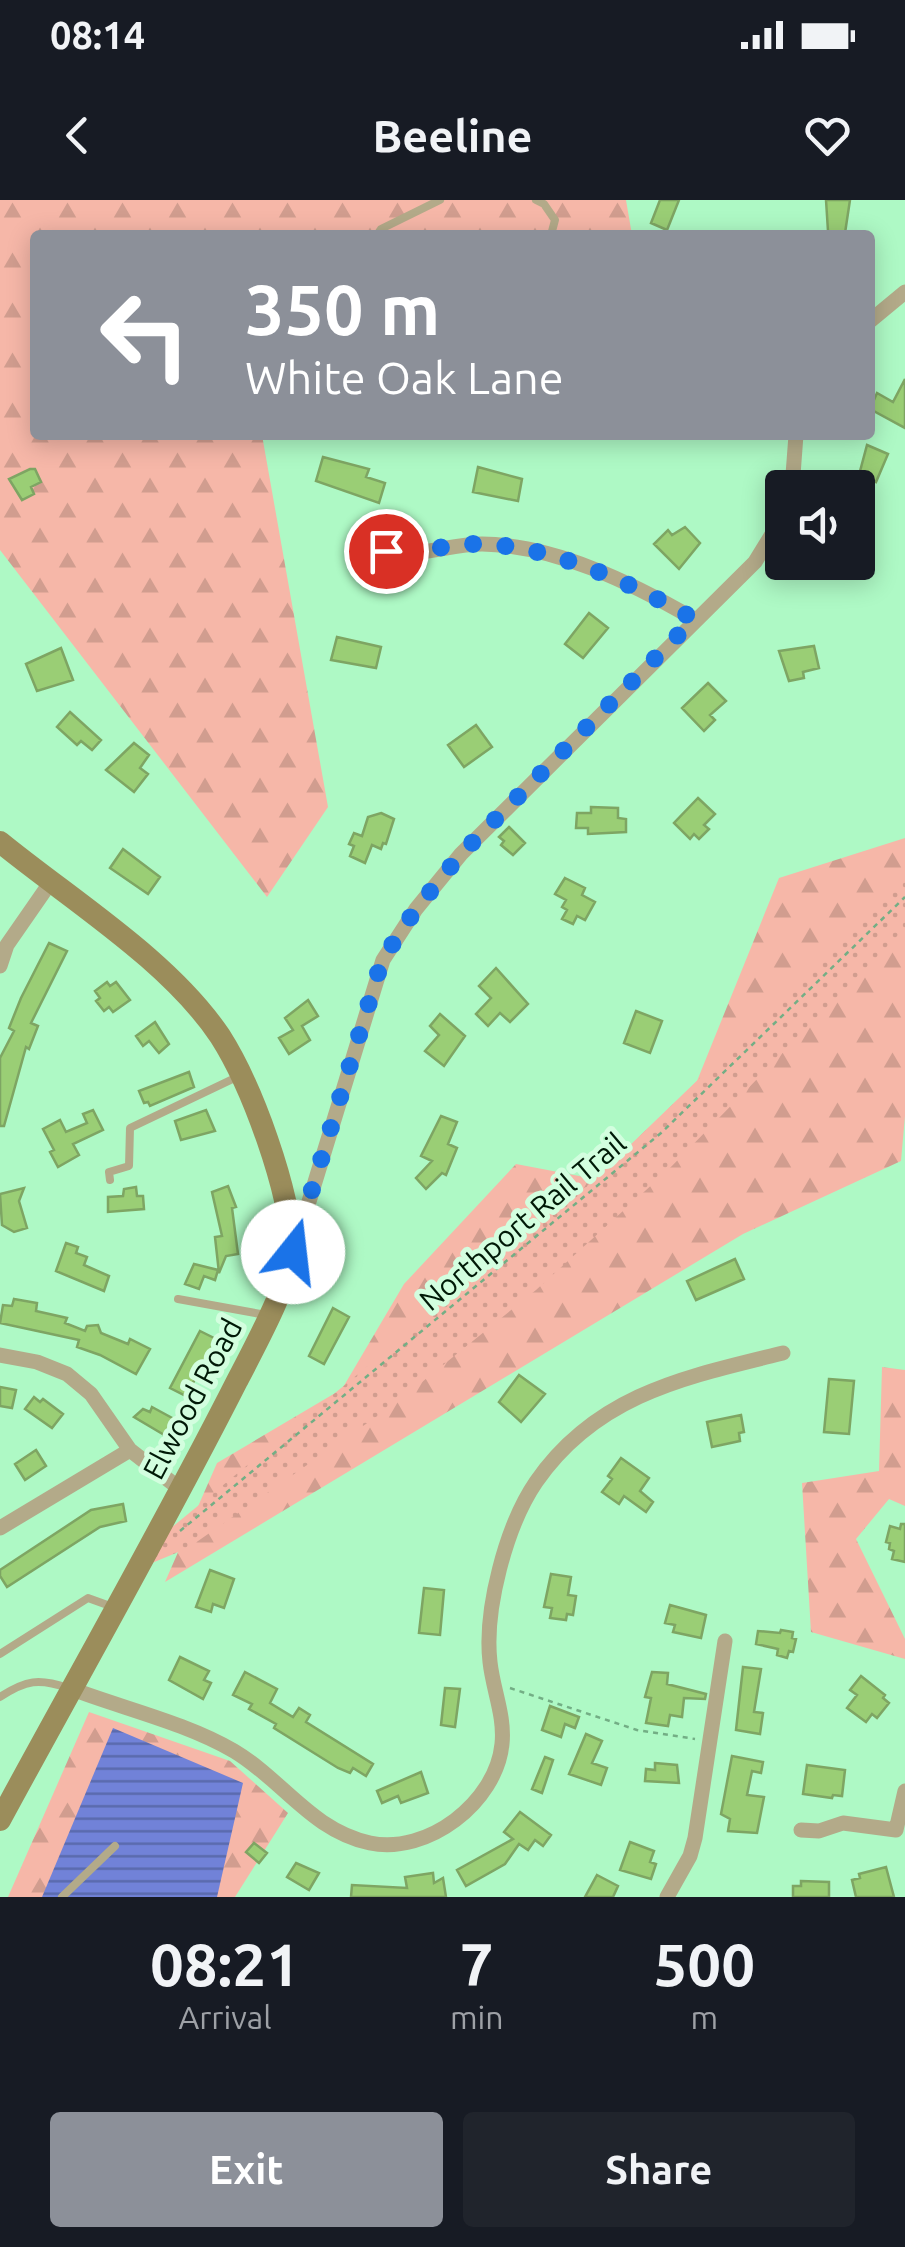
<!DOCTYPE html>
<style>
body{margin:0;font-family:Ubuntu,sans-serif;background:#20242c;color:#f1f3f6;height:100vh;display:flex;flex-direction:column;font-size:38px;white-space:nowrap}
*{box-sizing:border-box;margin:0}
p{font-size:32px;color:#9ea1a6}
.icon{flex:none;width:55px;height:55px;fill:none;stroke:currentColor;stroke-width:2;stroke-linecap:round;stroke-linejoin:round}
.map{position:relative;height:1697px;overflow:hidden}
.panel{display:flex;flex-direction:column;background:#171b24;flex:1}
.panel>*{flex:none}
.guide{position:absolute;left:30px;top:30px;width:845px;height:210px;border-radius:10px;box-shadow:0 5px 25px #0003;background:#8c9099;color:#fff;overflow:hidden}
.tools{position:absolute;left:765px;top:270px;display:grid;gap:20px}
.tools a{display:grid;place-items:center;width:110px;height:110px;border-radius:10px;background:#171b24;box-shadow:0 5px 25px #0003;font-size:50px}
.pin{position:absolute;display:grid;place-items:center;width:85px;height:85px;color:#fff;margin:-42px;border:5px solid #fff;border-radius:50%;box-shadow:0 2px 10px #0007}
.me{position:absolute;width:110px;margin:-55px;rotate:16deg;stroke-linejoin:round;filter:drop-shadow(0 0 8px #0008)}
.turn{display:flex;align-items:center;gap:35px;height:210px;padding:0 50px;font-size:45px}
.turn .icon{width:130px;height:130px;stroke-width:2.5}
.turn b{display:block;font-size:70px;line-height:85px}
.eta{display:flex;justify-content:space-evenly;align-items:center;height:170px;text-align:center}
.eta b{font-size:60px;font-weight:700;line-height:70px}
.cta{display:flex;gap:20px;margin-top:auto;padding:20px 50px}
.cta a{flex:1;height:115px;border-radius:10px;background:#8c9099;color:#fff;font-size:40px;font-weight:700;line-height:115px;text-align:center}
.cta a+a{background:#20242c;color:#f1f3f6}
.status{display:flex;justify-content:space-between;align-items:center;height:70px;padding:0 50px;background:#171b24;direction:ltr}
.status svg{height:28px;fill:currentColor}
header{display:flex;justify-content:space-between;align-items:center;height:130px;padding:0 50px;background:#171b24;font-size:45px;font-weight:700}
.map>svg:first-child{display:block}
.forest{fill:url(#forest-firs)}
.park{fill:url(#park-dots)}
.water{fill:url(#water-rules)}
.building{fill:#9ace75;stroke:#7ea563;stroke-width:2.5}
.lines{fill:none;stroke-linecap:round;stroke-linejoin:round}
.path{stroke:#73ae85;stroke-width:2.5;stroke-dasharray:5 5;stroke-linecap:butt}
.service{stroke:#b3aa89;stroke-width:8}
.minor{stroke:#b3aa89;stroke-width:15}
.secondary{stroke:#9b8d5b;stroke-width:22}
.route{stroke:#1a73e8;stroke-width:18;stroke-dasharray:0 32.4}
.labels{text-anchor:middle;stroke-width:10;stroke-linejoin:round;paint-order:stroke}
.street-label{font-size:30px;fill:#001907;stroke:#d3fedf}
</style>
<div class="status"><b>08:14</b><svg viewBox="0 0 49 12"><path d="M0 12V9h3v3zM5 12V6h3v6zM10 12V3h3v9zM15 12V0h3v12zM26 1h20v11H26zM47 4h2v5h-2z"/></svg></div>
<header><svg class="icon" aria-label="back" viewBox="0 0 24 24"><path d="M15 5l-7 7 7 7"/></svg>Beeline<svg class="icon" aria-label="heart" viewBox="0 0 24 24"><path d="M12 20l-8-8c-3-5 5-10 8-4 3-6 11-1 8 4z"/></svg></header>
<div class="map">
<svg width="905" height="1697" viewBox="0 0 905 1697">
<defs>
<pattern id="forest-firs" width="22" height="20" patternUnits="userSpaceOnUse" patternTransform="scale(2.5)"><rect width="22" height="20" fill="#f6b7a8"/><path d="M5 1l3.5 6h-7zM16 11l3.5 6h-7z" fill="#d19d8f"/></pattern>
<pattern id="park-dots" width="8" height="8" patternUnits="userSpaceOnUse" patternTransform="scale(2.5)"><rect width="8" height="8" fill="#f6b7a8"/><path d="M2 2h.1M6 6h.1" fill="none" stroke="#d19d8f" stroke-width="1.8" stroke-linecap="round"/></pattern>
<pattern id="water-rules" width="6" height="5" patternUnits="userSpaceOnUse" patternTransform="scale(2.5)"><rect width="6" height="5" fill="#7182d8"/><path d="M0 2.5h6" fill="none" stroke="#5a6aad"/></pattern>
</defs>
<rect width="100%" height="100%" fill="#aef9c5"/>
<path class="forest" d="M0,0H626L632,35H35V235H262L328,607L267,697L0,350Z
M905,638V916L901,961L743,1034L165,1382L217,1263L342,1189L404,1084L516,964L595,979L697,881L779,678Z
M882,1167L905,1170V1306L889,1299L856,1339L905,1439V1459L811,1432L802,1283L879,1271Z
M89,1512L230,1561L288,1613L235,1697H8Z"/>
<path class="park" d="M905,669V728L667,971L536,1090L396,1203L188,1348L140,1368L154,1342L595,979L757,823Z"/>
<path class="water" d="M113,1528L243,1583L217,1697H42Z"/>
<path class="building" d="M660,0H679L667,30L651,23Z
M826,0H850L845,33L828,31Z
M905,179V228L870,209L877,193L893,202Z
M867,245L888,254L876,282L859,275Z
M323,257L369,269L366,277L385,283L379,303L316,281Z
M478,267L522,279L518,301L473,292Z
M30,269H35L41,282L31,287L34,294L22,300L9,279Z
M685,327L700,343L679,369L654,344L668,330L672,335Z
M589,413L608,428L583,458L565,444Z
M337,437L381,447L376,468L331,460Z
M814,446L819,468L803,472L804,478L789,481L779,451Z
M61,448L73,480L37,491L26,464Z
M708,483L726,501L710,515L715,520L704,531L682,508Z
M70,512L101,540L92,550L81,541L77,545L57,527Z
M476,525L492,547L464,567L448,545Z
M134,543L149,555L140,568L148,574L134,592L106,570Z
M698,598L715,614L704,625L709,629L699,639L694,634L690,639L674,623Z
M591,607L618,608V618L626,619V632L588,634V628H576L577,613H591Z
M381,613L394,619L386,644L383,643L381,649L372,645L365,663L350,656L354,646L349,644L354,633L362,636L368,617Z
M509,627L525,643L513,655L501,645L504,641L499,637Z
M123,649L160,677L148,694L110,668Z
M565,678L585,688L582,695L595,702L585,720L577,716L573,724L562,719L567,710L562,707L566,700L555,694Z
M49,743L67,751L31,823L38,826L29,849L26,847L4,926H0V858L14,831L9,828L21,798Z
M496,768L528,804L510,822L500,813L488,826L476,814L491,798L479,786Z
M107,782L110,786L116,782L130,800L113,812L109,807L104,811L96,801L100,798L95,791Z
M308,800L318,816L302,826L310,840L289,854L279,838L293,830L285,818Z
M636,811L662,821L650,853L624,843Z
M440,814L465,836L444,866L425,851L439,835L430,826Z
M155,822L169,844L159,853L149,841L143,846L136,836Z
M189,872L194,887L150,906L148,902L144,903L139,891Z
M93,910L103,930L73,944L79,955L58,967L50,952L54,950L43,929L60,920L66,932L87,923L83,914Z
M206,910L215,931L181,940L175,921Z
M441,916L457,922L448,944L457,948L446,975L442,973L426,989L416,978L432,961L421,956Z
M228,986L236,1007L232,1008L238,1054L226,1056L219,1073L215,1037L222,1036L212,992Z
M136,987L137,996H143L144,1009L108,1012V997L123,996L124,989Z
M24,988L19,1001L27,1028L14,1032L2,1025L0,994Z
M66,1043L78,1047L76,1053L87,1057L84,1065L109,1076L104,1091L56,1071Z
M735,1059L744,1079L696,1100L687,1081Z
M194,1064L218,1070L215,1080L204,1076L199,1089L185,1084Z
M14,1099L37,1103L36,1111L67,1118L65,1123L85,1131L87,1126L98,1125L101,1133L128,1144L130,1139L150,1149L136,1174L100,1155L77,1147L79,1140L0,1123L3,1105L12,1106Z
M333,1108L349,1117L324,1164L309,1156Z
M200,1131L216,1139L186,1196L170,1188Z
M519,1175L545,1194L521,1222L499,1202Z
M829,1179L854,1181L849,1234L824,1232Z
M0,1187L16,1190L12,1208L0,1206Z
M34,1197L40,1202L43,1199L63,1214L52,1228L25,1209Z
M152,1207L174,1219L166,1236L134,1217L143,1209L150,1212Z
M741,1215L744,1232L739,1233L740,1241L712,1247L707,1222Z
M36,1250L46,1266L25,1280L15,1264Z
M621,1258L649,1278L640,1291L653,1302L646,1312L624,1296L619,1304L602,1292L612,1279L608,1276Z
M123,1304L126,1321L100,1327L7,1387L0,1376V1370L91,1310Z
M901,1324H905V1362L892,1359L894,1351L889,1349L890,1343L886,1342L890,1326L900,1329Z
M210,1370L234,1379L224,1408L213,1404L211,1412L196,1407Z
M551,1374L571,1377L568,1395L576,1396L573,1415L567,1414L566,1420L550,1418L552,1408L544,1407Z
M424,1388L444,1390L440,1435L419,1433Z
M670,1405L706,1415L701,1438L673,1432L675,1425L665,1423Z
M781,1430L793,1432L792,1438L796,1439L793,1452L789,1451L787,1458L777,1455L778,1449L756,1444L758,1431L780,1433Z
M180,1457L209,1471L204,1480L211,1483L203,1499L169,1480Z
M743,1467L761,1469L754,1512L763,1513L760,1534L736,1530Z
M245,1472L277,1489L270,1503L293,1517L299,1508L310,1515L306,1522L373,1564L366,1576L353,1568L350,1573L338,1568L274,1528L276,1524L249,1509L252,1504L233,1495Z
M652,1472L668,1473L667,1484L706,1494L705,1499L684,1498L682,1517L670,1515L668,1526L646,1523L651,1498L645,1497Z
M861,1476L885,1495L883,1498L889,1503L877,1518L872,1514L866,1522L847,1508L857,1495L850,1490Z
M445,1488L460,1489L455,1527L441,1525Z
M550,1506L579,1517L575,1528L565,1524L561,1537L542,1530Z
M586,1534L602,1541L592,1563L607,1568L601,1585L569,1574Z
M732,1556L763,1562L761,1573L752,1571L747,1595L764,1597L757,1633L728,1631L730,1619L721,1614Z
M545,1557L553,1560L542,1593L532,1589Z
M655,1563L677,1565L679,1583L645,1581L646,1569L655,1570Z
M807,1565L845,1570L842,1596L833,1595L832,1598L803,1594Z
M421,1572L428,1593L401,1603L398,1596L382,1603L377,1591Z
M520,1612L551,1635L543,1646L535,1640L528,1650L519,1644L505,1664L466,1686L457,1670L513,1639L504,1632Z
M630,1642L654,1651L650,1662L656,1664L651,1679L620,1670Z
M254,1643L267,1653L259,1663L246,1652Z
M296,1663L319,1673L309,1690L287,1677Z
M886,1667L894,1697H856L852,1680L860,1678L859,1674Z
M433,1673L434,1683L443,1678L446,1697H351L352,1685L407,1688L405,1677Z
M597,1675L618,1686L613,1697H585Z
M801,1681L829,1682V1697H793V1686H801Z"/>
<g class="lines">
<path class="path" d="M180,1331L661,933L905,697
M510,1488L637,1530L695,1539"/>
<path class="service" d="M536,0L544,4L555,20L551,35
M377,35L381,29L440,0
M110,980L109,972L129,966L130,928L237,877
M178,1099L266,1115
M0,1454L88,1398L113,1407
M0,1497C26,1480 39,1478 68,1488
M62,1697L115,1646"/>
<path class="minor" d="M870,121L905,92
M792,288L796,235
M366,348C379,350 392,353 405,353C430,353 456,344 482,344C555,345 632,383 694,419
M0,766L7,745L50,683
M296,1044L383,760L416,709L461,654L755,362L782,318
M0,1155L37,1162L67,1174L91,1194L130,1250L180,1289
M0,1328L130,1250
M72,1489C125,1509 186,1523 234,1551C284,1581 311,1630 370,1643C427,1655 496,1603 502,1544C505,1516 493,1490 490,1462C484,1410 506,1326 536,1282C597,1194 686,1177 783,1153
M801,1630L819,1631L843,1623L896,1630L905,1591
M667,1697L690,1656L695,1638L725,1441"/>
<path class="secondary" d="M0,642C71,700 169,760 220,836C252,886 290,990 292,1050C293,1077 251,1154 237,1181C162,1329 79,1474 0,1620"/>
</g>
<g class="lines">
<path class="route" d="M293,1052L382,760L416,709L461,654L694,419C631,383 559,349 486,344C452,342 420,355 386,351"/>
</g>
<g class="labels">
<g class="street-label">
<text transform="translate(523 1022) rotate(-40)" y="10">Northport Rail Trail</text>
<text transform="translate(193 1199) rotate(-62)" y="10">Elwood Road</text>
</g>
</g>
</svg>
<div class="tools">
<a><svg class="icon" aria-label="sound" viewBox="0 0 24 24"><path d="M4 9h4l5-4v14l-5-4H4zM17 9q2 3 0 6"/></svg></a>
</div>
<div class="pin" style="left:386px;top:351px;background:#d93025"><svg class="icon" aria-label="arrive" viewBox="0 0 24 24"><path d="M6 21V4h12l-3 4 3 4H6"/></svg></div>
<svg class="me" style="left:293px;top:1052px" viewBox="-20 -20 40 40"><circle r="19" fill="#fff"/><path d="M0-13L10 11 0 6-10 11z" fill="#1a73e8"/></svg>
<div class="guide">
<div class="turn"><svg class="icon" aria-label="left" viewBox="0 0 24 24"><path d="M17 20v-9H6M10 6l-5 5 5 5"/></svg><div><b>350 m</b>White Oak Lane</div></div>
</div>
</div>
<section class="panel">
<div class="eta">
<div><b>08:21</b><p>Arrival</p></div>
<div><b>7</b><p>min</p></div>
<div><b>500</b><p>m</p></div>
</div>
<div class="cta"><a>Exit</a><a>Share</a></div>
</section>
